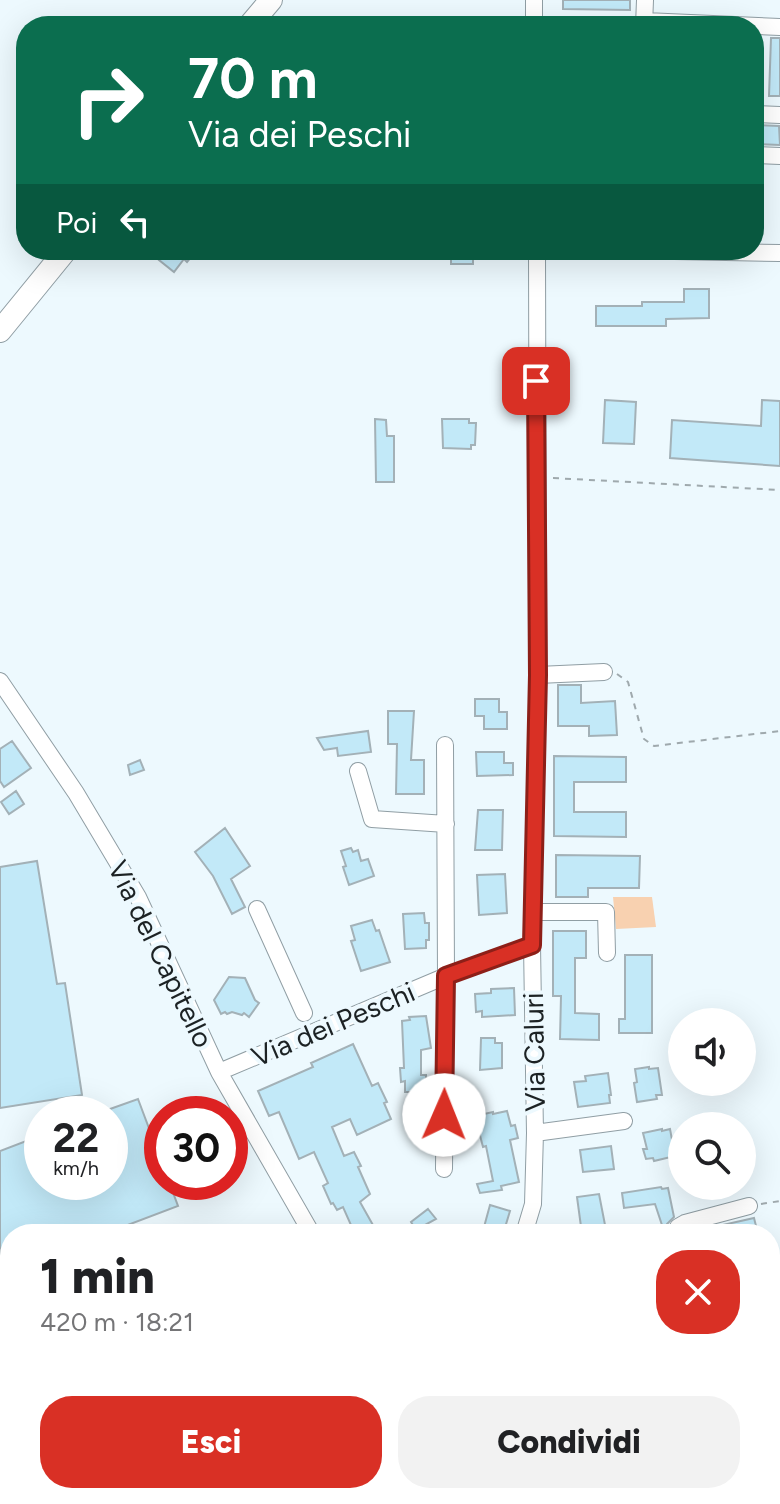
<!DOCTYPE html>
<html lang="it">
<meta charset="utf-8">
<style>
body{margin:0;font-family:Figtree,sans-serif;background:#f2f2f2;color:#202124;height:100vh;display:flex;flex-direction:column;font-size:30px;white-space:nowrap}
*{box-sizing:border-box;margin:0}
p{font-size:26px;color:#757577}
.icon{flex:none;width:44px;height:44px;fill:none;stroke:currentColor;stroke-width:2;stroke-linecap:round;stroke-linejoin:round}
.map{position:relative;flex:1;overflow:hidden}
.details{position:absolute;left:0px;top:1224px;width:780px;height:280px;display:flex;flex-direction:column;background:#fff;border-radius:32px 32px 0 0;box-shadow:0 8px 32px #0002}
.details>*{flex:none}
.top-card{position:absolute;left:16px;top:16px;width:748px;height:244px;border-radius:32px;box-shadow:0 8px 32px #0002;background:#0b6e4f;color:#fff;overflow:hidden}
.tools{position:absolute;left:668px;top:1008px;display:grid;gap:16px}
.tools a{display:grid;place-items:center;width:88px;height:88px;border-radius:50%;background:#fff;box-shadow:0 8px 32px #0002;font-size:40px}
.speed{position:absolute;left:24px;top:1096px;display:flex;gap:16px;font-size:40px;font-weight:700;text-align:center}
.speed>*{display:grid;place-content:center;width:104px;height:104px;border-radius:50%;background:#fff;box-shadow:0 8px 32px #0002;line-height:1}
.speed small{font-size:20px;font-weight:400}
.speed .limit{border:12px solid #d22;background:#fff;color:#111}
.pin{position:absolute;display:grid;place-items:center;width:68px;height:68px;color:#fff;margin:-34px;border-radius:16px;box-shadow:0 4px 12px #0006}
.me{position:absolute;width:88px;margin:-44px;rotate:1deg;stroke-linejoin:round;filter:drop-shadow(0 0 6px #0008)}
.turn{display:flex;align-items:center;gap:28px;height:168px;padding:0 40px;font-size:36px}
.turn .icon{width:104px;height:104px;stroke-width:2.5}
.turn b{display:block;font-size:56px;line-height:68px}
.then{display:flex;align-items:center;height:76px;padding:0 40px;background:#0003;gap:16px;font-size:30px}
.round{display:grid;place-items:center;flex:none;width:84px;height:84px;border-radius:32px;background:#f2f2f2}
.headline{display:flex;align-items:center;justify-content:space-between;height:136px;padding:0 40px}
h1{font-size:48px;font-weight:800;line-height:60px}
.cta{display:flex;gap:16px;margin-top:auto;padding:16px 40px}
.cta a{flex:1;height:92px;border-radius:32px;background:#d93025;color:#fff;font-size:32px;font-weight:800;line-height:92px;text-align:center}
.cta a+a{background:#f2f2f2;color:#202124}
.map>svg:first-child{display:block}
.green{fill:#f8d1b0}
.building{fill:#c2e9f8;stroke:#a3b1b7;stroke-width:2}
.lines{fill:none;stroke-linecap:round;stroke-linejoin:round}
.minor-casing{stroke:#909ea4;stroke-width:18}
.major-casing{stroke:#909ea4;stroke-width:24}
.path{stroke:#9fa9ad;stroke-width:2;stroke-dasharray:6 6;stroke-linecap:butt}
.minor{stroke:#fff;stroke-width:16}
.major{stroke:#fff;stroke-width:22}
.route-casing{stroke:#8d1f18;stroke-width:20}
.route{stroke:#d93025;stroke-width:14}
.labels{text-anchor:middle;stroke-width:8;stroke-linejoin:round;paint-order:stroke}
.street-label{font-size:28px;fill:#1c2224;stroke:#edf9fe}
</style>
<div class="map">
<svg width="780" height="1504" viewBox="0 0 780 1504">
<rect width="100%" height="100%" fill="#edf9fe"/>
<path class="green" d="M613,897H652L656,927L616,929Z"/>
<path class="building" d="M563,0H630V10L563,9Z
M771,38H780V96H769Z
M759,125L779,126L780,145L759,144Z
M154,250H197L187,262L184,259L174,272L159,260L162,256Z
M451,250H473V264H451Z
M684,289H709V318L666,319V326H596V306H642V302H684Z
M605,400L636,402L634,444L603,443Z
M762,400L780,401V466L670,458L672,420L761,426Z
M375,419L386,420L387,436H394V482H376Z
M442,419H469V423H476L475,445H471V449L443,448Z
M558,685H581V703L615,701L617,735L589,736V726H558Z
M475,699H499V712H507V729H484V716H475Z
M388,711H414L411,760H424V794H396L397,744H388Z
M368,731L371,752L338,756L337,748L324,750L317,738Z
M12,741L31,768L4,787L0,781V749Z
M476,752H504V763H513V775L477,776Z
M554,756L626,757V782H574V812H626V837L554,836Z
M140,760L144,770L130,775L128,765Z
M16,791L24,804L9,814L1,802Z
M478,810H503L502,850H475Z
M225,828L250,866L231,879L245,907L232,914L213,876L195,852Z
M351,848L353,852L358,850L361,861L368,859L374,876L349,885L343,867L346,866L341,851Z
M556,855L640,856L639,888H588V897H556Z
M37,861L57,984L65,983L82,1095L0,1108V867Z
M505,874L507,913L479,915L477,875Z
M424,913L425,923H429V940H426V948L405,949L403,914Z
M372,920L376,931L379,930L390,962L361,971L351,941L355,940L351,926Z
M553,931H586V958H575V1013L599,1014V1040L560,1039L561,996H553Z
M625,955H652V1033H619V1019H625Z
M229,977L245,978L255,1000L259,1003L249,1017L244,1013L242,1015L232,1012L227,1014L225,1012L221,1014L214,1000Z
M514,988L515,1015L482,1017V1011L476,1012L475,994L491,993V989Z
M426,1016L431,1048L421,1050V1075H426V1086H431V1101H410V1092H405V1081L401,1082L400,1068H404L402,1021L410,1020L409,1017Z
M481,1038H495V1043H502V1068L480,1070Z
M353,1044L372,1086L378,1083L387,1102L384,1103L391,1119L357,1135L350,1119L332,1127L344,1156L354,1152L361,1166L358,1167L370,1194L360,1202L378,1234H335L351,1225L343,1207L337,1210L333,1203L331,1204L323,1186L328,1183L314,1152L299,1159L279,1112L269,1116L258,1091L313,1067L311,1063Z
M649,1067V1069L658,1068L662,1095H656L657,1099L637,1102L634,1083L637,1082L635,1069Z
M608,1073L611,1095H609L610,1103L578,1107L574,1082L586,1081L585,1076Z
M138,1099L162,1163V1182H169L178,1206L104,1234H10V1270L0,1273V1151L42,1135V1182H110V1109Z
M507,1111L511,1126L515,1125L518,1138L510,1140L519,1182L501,1186L502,1190L480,1193L477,1184L493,1181L486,1146L483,1147L475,1116L493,1112V1114Z
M662,1129V1131L670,1129L675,1156L654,1161L653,1158L646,1159L643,1149H647L643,1133Z
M611,1146L614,1169L583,1172L580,1150Z
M661,1187L662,1189L668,1188L674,1217L667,1224L665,1234L655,1204L624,1208L622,1193Z
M599,1194L606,1230L602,1231V1234H582L577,1197Z
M490,1205L510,1211L503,1234H489L484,1227Z
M428,1209L436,1219L416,1230L411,1222Z
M754,1218L758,1234H696V1231Z
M10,1305V1427L0,1431V1309Z
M779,1434L780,1460L770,1462V1436Z
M81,1494H132L138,1504H61Z
M246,1494H312L308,1497L306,1504H241L239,1496Z
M367,1494H392L396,1504H353L360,1496Z
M446,1494H482L486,1504H449Z
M630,1494H655L656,1499L632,1504Z"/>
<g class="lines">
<g class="minor-casing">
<path id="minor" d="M534,0V26
M645,21L780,27
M644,26L645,0
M754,114L780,115
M754,155L780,156
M623,250L780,253
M538,675L604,672
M0,681L76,793L138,897L219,1072L312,1234
M358,771L372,819L446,824
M257,909L304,1013
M533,912H606L607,953
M219,1072L446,976L532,945
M535,1133L624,1121
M444,1169L446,976L445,745
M524,1234L533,1204L535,1133L532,945L538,668L537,250
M676,1234L678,1227L685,1223L749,1206
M227,1494L230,1504
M421,1494L424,1504
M666,1494L667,1497
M736,1494L738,1504
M317,1504L349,1494"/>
</g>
<g class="major-casing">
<path id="major" d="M249,26L271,0
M0,331L66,250"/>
</g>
<path class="path" d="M553,478L780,490
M617,674L628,682L644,739L654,746L780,731
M761,1204L780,1201"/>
<use href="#minor" class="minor"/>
<use href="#major" class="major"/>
</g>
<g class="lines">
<g class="route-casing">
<path id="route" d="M444,1115L446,976L532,945L538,675L536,381"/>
</g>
<use href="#route" class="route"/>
</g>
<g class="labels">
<g class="street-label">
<text transform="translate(161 954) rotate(64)" y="10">Via del Capitello</text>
<text transform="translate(333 1024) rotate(-23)" y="10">Via dei Peschi</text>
<text transform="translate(534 1052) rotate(-91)" y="10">Via Caluri</text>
</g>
</g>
</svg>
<div class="tools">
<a><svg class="icon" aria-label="sound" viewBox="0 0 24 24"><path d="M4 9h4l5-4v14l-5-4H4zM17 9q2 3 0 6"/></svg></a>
<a><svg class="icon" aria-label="search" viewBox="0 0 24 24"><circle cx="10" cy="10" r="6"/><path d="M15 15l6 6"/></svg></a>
</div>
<div class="speed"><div>22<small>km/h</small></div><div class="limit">30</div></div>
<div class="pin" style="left:536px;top:381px;background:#d93025"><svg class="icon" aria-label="arrive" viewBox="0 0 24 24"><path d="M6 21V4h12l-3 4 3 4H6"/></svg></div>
<svg class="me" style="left:444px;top:1115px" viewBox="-20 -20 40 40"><circle r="19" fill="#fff"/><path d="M0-13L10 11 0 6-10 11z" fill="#d93025"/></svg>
<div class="top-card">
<div class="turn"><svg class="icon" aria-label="right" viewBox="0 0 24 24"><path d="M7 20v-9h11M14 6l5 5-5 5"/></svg><div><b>70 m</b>Via dei Peschi</div></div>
<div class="then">Poi<svg class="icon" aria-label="left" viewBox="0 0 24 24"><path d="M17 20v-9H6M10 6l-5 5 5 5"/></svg></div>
</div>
<section class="details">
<div class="headline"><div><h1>1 min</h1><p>420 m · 18:21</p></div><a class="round" style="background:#d93025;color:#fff"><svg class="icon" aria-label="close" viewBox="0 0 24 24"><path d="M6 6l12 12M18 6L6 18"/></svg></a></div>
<div class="cta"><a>Esci</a><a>Condividi</a></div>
</section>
</div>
